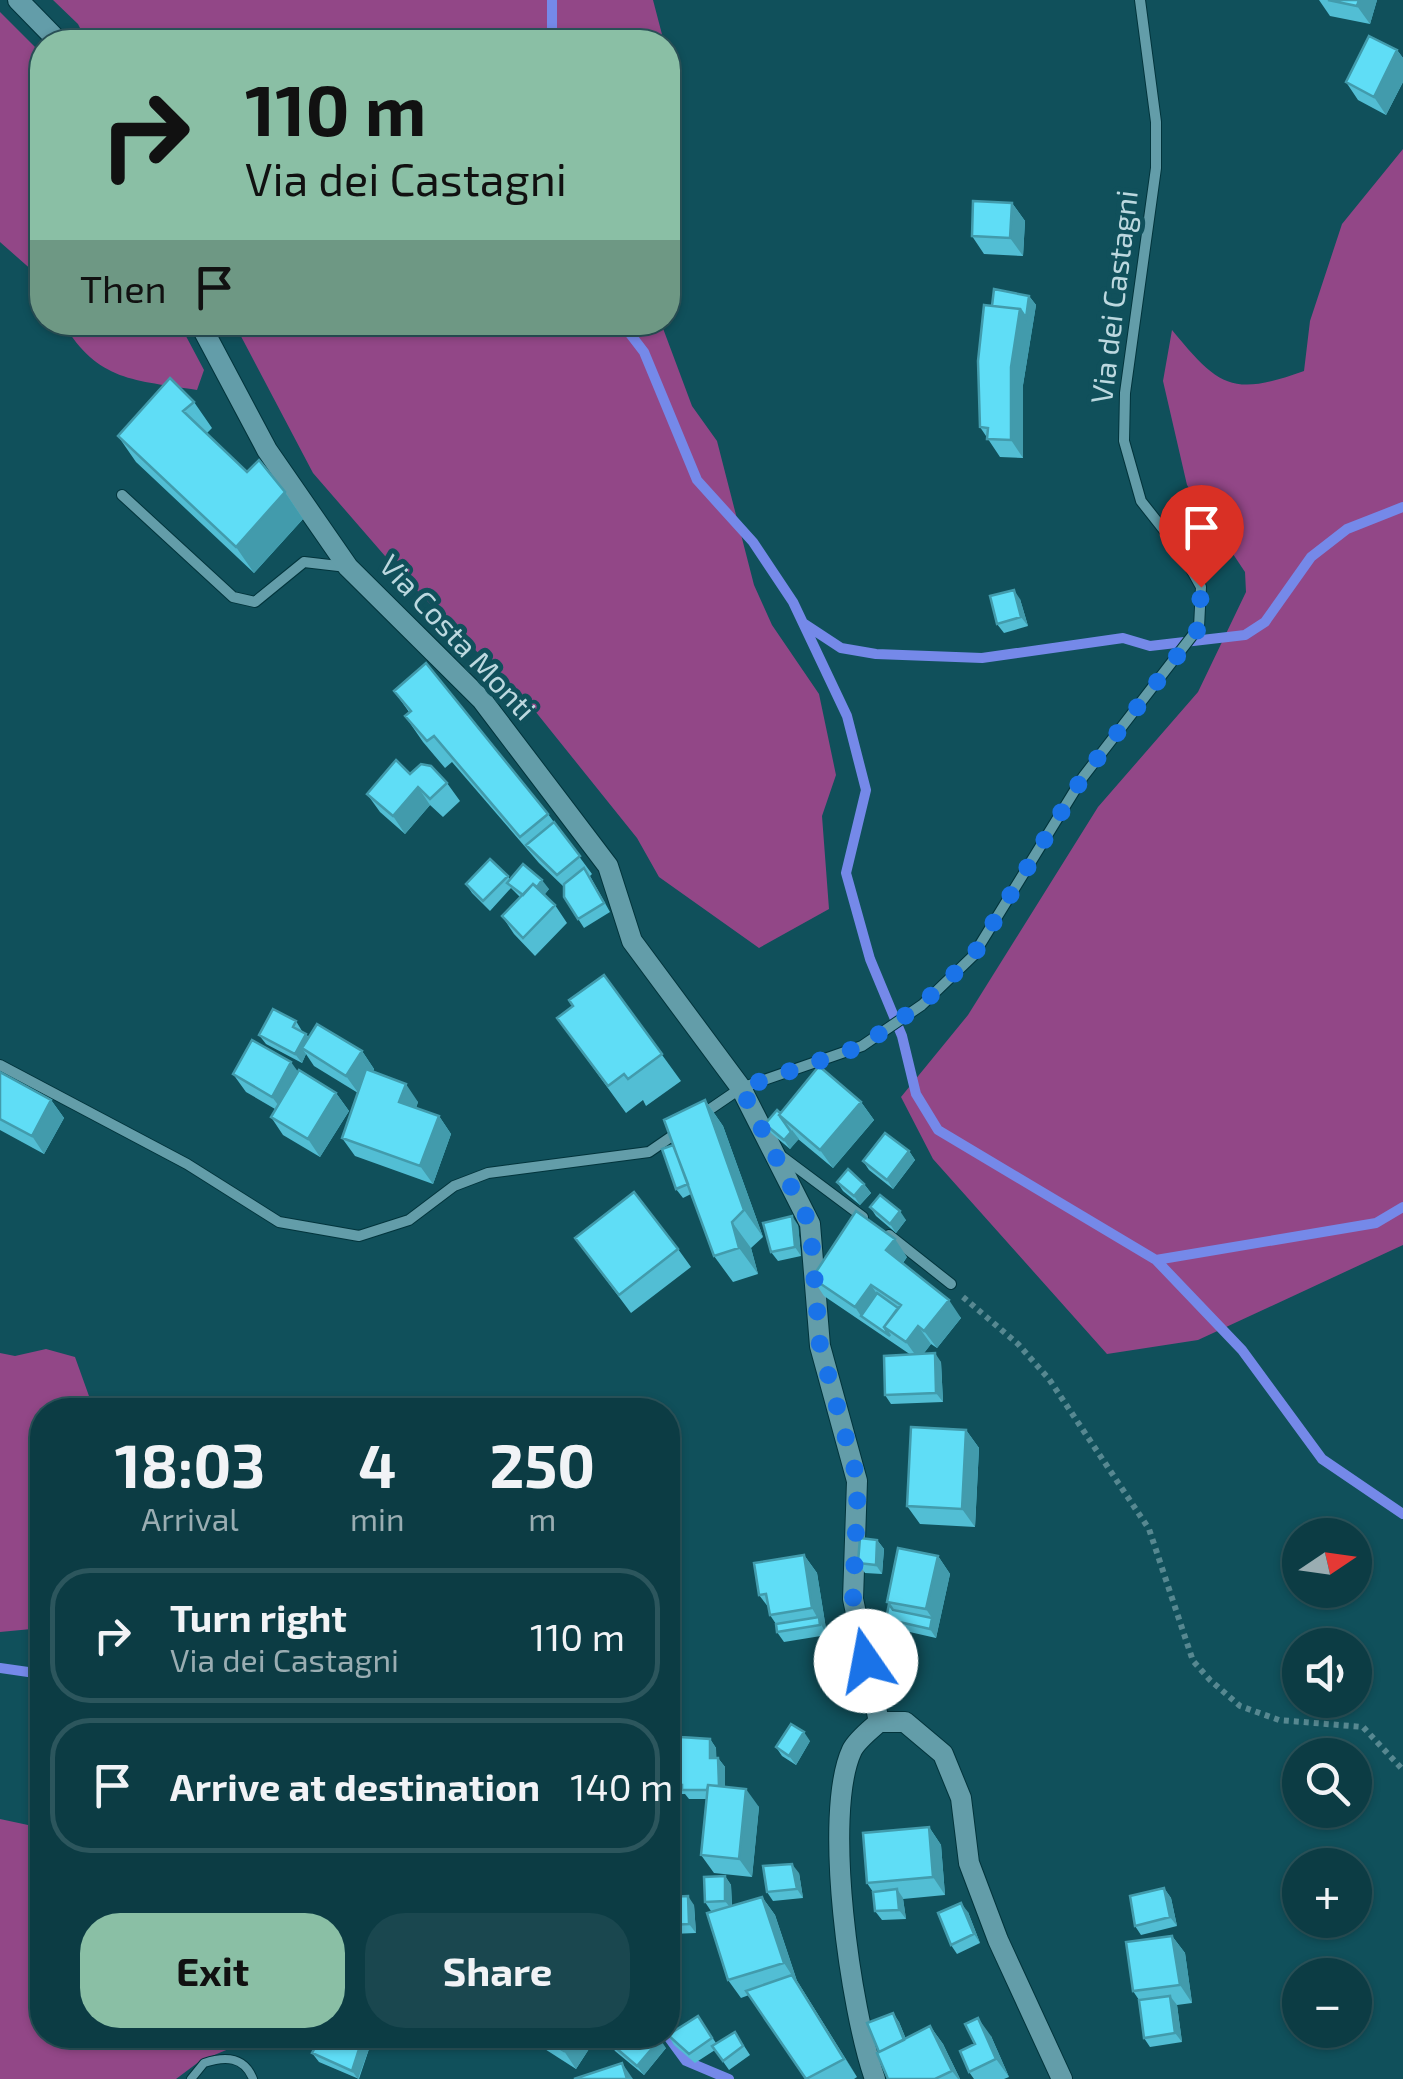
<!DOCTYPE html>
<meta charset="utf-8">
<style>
body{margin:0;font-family:"Exo 2",sans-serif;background:#1a474f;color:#f1f3f6;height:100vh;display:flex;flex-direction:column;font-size:38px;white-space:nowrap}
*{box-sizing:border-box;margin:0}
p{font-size:32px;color:#9aadb2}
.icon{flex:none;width:55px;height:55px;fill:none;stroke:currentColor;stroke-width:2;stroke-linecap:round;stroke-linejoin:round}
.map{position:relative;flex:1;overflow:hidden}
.panel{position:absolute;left:30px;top:1398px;width:650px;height:650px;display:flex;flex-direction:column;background:#0c3c44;border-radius:40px;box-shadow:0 2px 8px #0004,0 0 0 2px #2c565d}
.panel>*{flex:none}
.banner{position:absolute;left:30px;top:30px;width:650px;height:305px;border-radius:40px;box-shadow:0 2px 8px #0004,0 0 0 2px #2c565d;background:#8abfa5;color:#111;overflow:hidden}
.needle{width:65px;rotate:77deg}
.tools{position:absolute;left:1282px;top:1518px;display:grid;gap:20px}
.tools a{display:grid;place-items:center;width:90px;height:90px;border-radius:50%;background:#0c3c44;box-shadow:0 2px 8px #0004,0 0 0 2px #2c565d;font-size:50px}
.pin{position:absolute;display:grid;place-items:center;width:85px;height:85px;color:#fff;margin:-102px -42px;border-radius:50% 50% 50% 0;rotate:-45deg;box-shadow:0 0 10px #0007}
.pin .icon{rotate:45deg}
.me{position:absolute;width:110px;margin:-55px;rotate:348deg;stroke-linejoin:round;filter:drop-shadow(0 0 8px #0008)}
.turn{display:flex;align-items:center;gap:35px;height:210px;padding:0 50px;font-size:45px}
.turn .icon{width:130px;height:130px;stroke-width:2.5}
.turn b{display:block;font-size:70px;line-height:85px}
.then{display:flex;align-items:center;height:95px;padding:0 50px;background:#0003;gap:20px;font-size:38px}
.eta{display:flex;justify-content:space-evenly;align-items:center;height:170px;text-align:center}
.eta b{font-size:60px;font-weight:700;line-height:70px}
.action{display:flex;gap:20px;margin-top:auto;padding:20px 50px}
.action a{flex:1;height:115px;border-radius:40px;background:#8abfa5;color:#111;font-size:40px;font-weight:700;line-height:115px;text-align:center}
.action a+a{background:#1a474f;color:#f1f3f6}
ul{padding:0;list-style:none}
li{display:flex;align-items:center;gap:30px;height:135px;margin:0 20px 15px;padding:0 30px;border:5px solid #2c565d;border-radius:40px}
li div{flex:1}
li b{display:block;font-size:38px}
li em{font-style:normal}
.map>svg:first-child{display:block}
.green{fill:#924787}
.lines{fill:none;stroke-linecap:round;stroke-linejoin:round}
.stream{stroke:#7589e9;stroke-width:10}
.lane-casing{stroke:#02343c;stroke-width:10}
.street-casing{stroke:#02343c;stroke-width:12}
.secondary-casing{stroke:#02343c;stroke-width:22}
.path{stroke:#578891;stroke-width:6;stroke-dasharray:5 5;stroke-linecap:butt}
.lane{stroke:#639da9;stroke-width:8}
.street{stroke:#639da9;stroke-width:10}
.secondary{stroke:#639da9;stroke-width:20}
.wall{fill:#52bed4}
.shaded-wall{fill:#429bac}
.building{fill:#5fddf6;stroke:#429bac;stroke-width:2.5}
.route{stroke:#1a73e8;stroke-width:18;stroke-dasharray:0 32.4}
.labels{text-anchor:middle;stroke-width:10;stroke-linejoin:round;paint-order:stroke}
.street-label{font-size:30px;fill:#bcd8df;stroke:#10505b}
</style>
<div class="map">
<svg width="1403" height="2079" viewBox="0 0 1403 2079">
<rect width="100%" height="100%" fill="#10505b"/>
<path class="green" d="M53,0H653L664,42H87L78,24Z
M0,12L42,54V287L34,272L0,242Z
M1403,149V1245L1198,1340L1107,1354L933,1159L901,1097L968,1015L1098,807L1198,692L1246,592L1245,572L1187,485L1163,381L1172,330C1219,387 1232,397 1304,371L1310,321L1342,224Z
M63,323H179L204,370L197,390C135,380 98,382 63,323Z
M234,323H661L692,406L717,441L754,585L772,625L819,694L836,775L822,816L829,909L759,948L659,877L637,838L535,711L398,571L313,473Z
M46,1349L75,1357L94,1410H42V1628L0,1632V1353L15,1356Z
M0,1819L42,1828V2035L255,2038L200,2061L176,2079H0Z"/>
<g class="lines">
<path class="stream" d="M552,42V0
M621,322L644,352L697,480L753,542L793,602L847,716L866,790L846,873L870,959L902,1036L916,1094L938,1130L1156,1260L1242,1350L1322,1459L1403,1514
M803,623L841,648L876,654L982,658L1123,638L1150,646L1245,635L1265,622L1311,557L1347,529L1403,507
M1156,1260L1376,1223L1403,1207
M0,1668L42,1674
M667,2035L686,2061L729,2079"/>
<g class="lane-casing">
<path id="lane" d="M191,2079L204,2063C225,2056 244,2056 253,2079"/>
</g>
<g class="street-casing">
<path id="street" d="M122,495L233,597L255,602L304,562L347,567
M0,1065L187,1164L279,1222L359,1236L409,1220L454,1186L488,1173L649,1152L678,1132
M700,1116L741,1088L862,1046L922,1005L973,956L1083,777L1199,627L1201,587L1182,553L1141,501L1124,441L1125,393L1156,168V122L1140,0
M780,1155L863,1217
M889,1235L951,1284"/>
</g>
<g class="secondary-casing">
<path id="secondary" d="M18,0L59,42
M199,322L267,450L348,567L482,700L608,866L632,941L741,1088L810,1224L820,1346L857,1481L853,1599L879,1722
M879,1722H905L943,1754L961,1798L969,1863L998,1940L1062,2079
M875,2079C851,2012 822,1814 852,1750C857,1740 870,1730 879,1722"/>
</g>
<path class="path" d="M963,1297L1018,1344L1049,1379L1149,1529L1193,1661L1210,1680L1240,1706L1279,1720L1363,1727L1403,1770"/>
<use href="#lane" class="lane"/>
<use href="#street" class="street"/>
<use href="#secondary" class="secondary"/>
</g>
<path class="wall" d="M1319,0H1377L1370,24L1330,16Z
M1397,50L1403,58V82L1386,115L1358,100L1346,82Z
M1012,203L1025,221L1023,256L984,254L972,236Z
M1029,296L1036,305L1023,385V458L1000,457L980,427L992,306Z
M194,402L212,428L207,433L247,472L285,492L303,519L254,573L136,462L118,436Z
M1020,599L1028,626L1004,633L997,624Z
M394,691L548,814L592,874L590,876L610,912L584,928L564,897V887L539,863L452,762L445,768L423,742L405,716L409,712Z
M410,774L447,783L460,801L443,817L430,805L405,834L380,812L367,794Z
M508,876L510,880L549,889L544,895L555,905L567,923L535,956L514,934L502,916L520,897L511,888L490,911L472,893L466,884Z
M604,975L681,1081L646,1106L643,1100L626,1113L576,1044L573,1006Z
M296,1021L302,1031L309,1037L362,1051L374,1069L373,1072L418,1102L416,1108L439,1116L451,1134L433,1184L355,1156L342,1138L358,1093L314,1066L306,1054L302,1063L266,1044L259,1035Z
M0,1072L51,1100L64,1118L44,1154L0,1130Z
M298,1072L336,1093L349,1111L320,1157L283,1135L271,1117L275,1109L246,1092L233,1074Z
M705,1100L723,1126L763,1237L751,1248L758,1274L733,1282L714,1256L691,1194L683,1198L676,1189L673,1145Z
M861,1102L874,1120L833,1168L798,1139L790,1149L771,1133L765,1124L780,1113Z
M909,1151L915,1160L893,1189L869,1170L863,1161Z
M837,1182L864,1184L871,1193L860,1205L843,1191Z
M870,1207L906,1220L896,1233L876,1216Z
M798,1225L801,1256L778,1261L771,1252Z
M575,1238L678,1249L691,1267L631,1313Z
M907,1257L903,1263L961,1318L937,1348L931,1344L923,1354L941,1362L943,1402L891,1404L885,1395L911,1355L824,1296L812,1278Z
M966,1430L979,1448L975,1527L920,1524L907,1506Z
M877,1540L884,1549L882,1574L865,1573L858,1563Z
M804,1555L817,1573L827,1635L784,1642L777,1632L776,1624L770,1615L769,1608L759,1595Z
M938,1556L950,1574L936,1638L892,1628L886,1619L889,1604L887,1602Z
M685,1737L710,1739L716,1748V1758H718L725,1767V1786L759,1807L752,1877L714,1873L701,1855L706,1799H689L685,1794H679L672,1784L671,1762L668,1756Z
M810,1741L796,1765L782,1756L776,1747Z
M929,1827L941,1845L945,1895L903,1899L906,1919L882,1920L875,1911L873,1892L867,1883Z
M799,1873L803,1898L773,1901L767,1892Z
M725,1876L731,1885L732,1906L762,1897L775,1915L797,1981L857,2077L854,2079H806L749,1995L741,1998L728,1980L717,1911H711L705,1902Z
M1164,1888L1171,1898L1177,1926L1141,1935L1135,1926Z
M668,1897L694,1905L696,1933L671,1934L668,1930Z
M968,1912L980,1943L957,1954L951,1945Z
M1172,1936L1185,1953L1192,2003L1177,2005L1182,2042L1150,2047L1144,2038L1139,2000L1133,1991Z
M893,2013L899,2022L906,2039L930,2026L943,2044L960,2079H889L879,2052Z
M698,2016L716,2043L735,2032L750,2055L729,2070L715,2050L695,2063L674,2045L668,2035Z
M530,2035H598L576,2069L537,2044Z
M991,2036L1009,2077L1004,2079H974L969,2072Z
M362,2040L369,2049L359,2079L319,2062L312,2053Z
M609,2042L666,2048L644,2075L615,2051Z"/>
<path class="shaded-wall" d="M1359,0H1377L1370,24L1357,6Z
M1397,50L1403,58V82L1386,115L1374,97Z
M1012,203L1025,221L1023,256L1010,238Z
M1029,296L1036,305L1023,385V458L1011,440V367L1020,309Z
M285,492L303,519L254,573L236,547Z
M1014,590L1020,599L1028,626L1021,617Z
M418,787L430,805L405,834L393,816Z
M542,880L549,889L534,908L528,899Z
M306,1034L312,1043L302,1048L306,1054L302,1063L295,1054Z
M362,1051L374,1069L359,1094L346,1076Z
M291,1062L304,1080L285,1114L272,1097Z
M406,1084L418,1102L412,1120L399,1102Z
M336,1093L349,1111L320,1157L308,1139Z
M51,1100L64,1118L44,1154L32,1136Z
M705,1100L723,1126L763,1237L744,1210Z
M861,1102L874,1120L833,1168L820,1150Z
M439,1116L451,1134L433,1184L420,1166Z
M792,1130L799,1139L790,1149L784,1140Z
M909,1151L915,1160L893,1189L887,1180Z
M864,1184L871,1193L860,1205L854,1196Z
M900,1211L906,1220L896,1233L890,1224Z
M792,1216L798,1225L801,1256L795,1247Z
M732,1222L751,1248L758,1274L739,1248Z
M895,1239L907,1257L899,1268L886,1250Z
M871,1285L883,1303L861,1316L855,1307Z
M949,1300L961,1318L937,1348L924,1331Z
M918,1326L931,1344L919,1360L906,1342Z
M935,1353L941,1362L943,1402L936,1393Z
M966,1430L979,1448L975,1527L962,1509Z
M877,1540L884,1549L882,1574L876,1565Z
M804,1555L817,1573L827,1635L812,1608Z
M938,1556L950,1574L936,1638L930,1629L932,1618L926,1609Z
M804,1732L810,1741L796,1765L789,1756Z
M710,1739L716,1748L717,1767L710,1758Z
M718,1758L725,1767V1799L719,1790Z
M746,1789L759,1807L752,1877L739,1859Z
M929,1827L941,1845L945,1895L933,1877Z
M792,1864L799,1873L803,1898L797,1889Z
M725,1876L731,1885L732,1910L725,1901Z
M1164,1888L1171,1898L1177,1926L1170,1917Z
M897,1889L903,1898L906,1919L899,1910Z
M688,1896L694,1905L696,1933L689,1924Z
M762,1897L775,1915L797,1981L857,2077L784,1963Z
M961,1903L968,1912L980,1943L974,1934Z
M1172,1936L1185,1953L1192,2003L1180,1985Z
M1170,1996L1177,2005L1182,2042L1175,2033Z
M893,2013L899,2022L914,2059L908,2050Z
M978,2018L991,2036L1009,2077L996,2059Z
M930,2026L943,2044L960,2079H958L952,2071Z
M574,2035H598L576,2069L564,2051Z
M660,2039L666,2048L644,2075L637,2066Z
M362,2040L369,2049L358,2079L352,2071Z
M622,2063L633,2079H627Z"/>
<path class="building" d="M1328,0H1359L1357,6Z
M1369,36L1397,50L1374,97L1346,82Z
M973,201L1012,203L1010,238L972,236Z
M994,289L1029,296L1026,318L1020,309L992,306Z
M984,305L1020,309L1011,367V440L987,439L988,428L980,427L978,361Z
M170,378L194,402L183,411L247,472L259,460L285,492L236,547L118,436Z
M1014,590L1021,617L997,624L990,596Z
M426,663L548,814L520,837L434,736L427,741L405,716L411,711L394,691Z
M396,760L410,774L421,764L431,766L447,783L430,799L418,787L393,816L367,794Z
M554,822L580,856L557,875L526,845Z
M490,859L508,876L483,901L466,884Z
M523,864L542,880L537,887L533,884L523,895L507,883Z
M584,868L604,903L578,919L564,897V884Z
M533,884L555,905L523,938L502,916Z
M604,975L662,1054L628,1079L624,1074L608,1086L557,1018L573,1006L569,1000Z
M273,1009L296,1021L293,1027L306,1034L295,1054L259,1035Z
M317,1024L362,1051L346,1076L302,1048Z
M252,1040L291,1062L272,1097L233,1074Z
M819,1066L861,1102L820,1150L779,1115Z
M366,1069L406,1084L399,1102L439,1116L420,1166L342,1138Z
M299,1070L336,1093L308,1139L271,1117Z
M0,1072L51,1100L32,1136L0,1119Z
M705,1100L744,1210L732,1222L739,1248L714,1256L664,1120Z
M777,1110L780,1113L779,1115L791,1132L784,1140L765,1124Z
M885,1133L909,1151L887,1180L863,1161Z
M673,1145L688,1184L676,1189L662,1149Z
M848,1169L864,1184L854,1196L837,1182Z
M634,1192L678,1249L619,1295L575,1238Z
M880,1195L900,1211L890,1224L870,1207Z
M856,1211L895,1239L886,1250L949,1300L924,1331L918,1326L906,1342L884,1327L901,1305L871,1285L855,1307L812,1278Z
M792,1216L795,1247L771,1252L763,1223Z
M877,1293L898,1308L884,1327L890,1336L861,1316Z
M935,1353L936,1393L885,1395L884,1356Z
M911,1427L966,1430L962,1509L907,1506Z
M860,1538L877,1540L876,1565L858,1563Z
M898,1548L938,1556L926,1609L887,1602Z
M804,1555L812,1608L770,1615L766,1594L759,1595L754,1563Z
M889,1604L893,1610L932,1618L930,1629L886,1619Z
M819,1617L820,1625L777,1632L776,1624Z
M791,1724L804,1732L789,1756L776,1747Z
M680,1731L681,1737L710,1739V1758H718L719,1786L708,1785L707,1790H682V1785L672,1784L671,1754L668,1755V1732Z
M708,1785L746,1789L739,1859L701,1855Z
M929,1827L933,1877L867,1883L863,1833Z
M792,1864L797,1889L767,1892L763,1866Z
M725,1876V1901L705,1902L704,1877Z
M1164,1888L1170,1917L1135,1926L1130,1896Z
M897,1889L899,1910L875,1911L873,1892Z
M688,1896L689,1924L668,1925V1897Z
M762,1897L784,1963L728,1980L707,1913Z
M961,1903L974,1934L951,1945L938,1913Z
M1172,1936L1180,1985L1133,1991L1126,1942Z
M792,1975L844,2059L806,2079L746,1991Z
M1170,1996L1175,2033L1144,2038L1139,2000Z
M893,2013L904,2040L879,2052L867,2023Z
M698,2016L712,2038L689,2054L668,2035Z
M978,2018L996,2059L969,2072L960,2051L975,2044L965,2024Z
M930,2026L952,2071L935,2079H888L877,2053Z
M735,2032L743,2046L723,2061L712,2046Z
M322,2035H350L362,2040L352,2071L312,2053Z
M538,2035H574L564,2051Z
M615,2035H656L660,2039L637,2066L609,2042Z
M622,2063L627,2079H574Z"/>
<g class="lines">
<path class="route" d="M866,1661L853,1600L858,1481L820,1346L810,1224L741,1088L862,1046L922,1004L973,956L1083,777L1199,628L1201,587"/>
</g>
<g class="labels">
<g class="street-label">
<text transform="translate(1115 297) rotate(-83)" y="10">Via dei Castagni</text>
<text transform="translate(457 638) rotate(47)" y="10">Via Costa Monti</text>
</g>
</g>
</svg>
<div class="tools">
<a><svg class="needle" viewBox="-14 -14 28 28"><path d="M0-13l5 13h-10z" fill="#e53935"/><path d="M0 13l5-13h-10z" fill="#9aadb2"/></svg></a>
<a><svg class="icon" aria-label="sound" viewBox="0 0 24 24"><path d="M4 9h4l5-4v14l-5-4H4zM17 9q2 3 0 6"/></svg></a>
<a><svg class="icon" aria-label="search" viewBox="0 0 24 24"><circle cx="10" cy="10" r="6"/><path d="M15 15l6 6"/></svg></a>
<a>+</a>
<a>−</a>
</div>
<div class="pin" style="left:1201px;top:587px;background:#d93025"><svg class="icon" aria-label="arrive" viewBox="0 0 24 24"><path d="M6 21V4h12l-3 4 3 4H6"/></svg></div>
<svg class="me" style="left:866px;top:1661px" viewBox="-20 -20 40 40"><circle r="19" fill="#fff"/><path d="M0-13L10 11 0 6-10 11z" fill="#1a73e8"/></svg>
<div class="banner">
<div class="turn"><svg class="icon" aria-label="right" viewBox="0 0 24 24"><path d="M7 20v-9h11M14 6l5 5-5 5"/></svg><div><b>110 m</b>Via dei Castagni</div></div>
<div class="then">Then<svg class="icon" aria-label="arrive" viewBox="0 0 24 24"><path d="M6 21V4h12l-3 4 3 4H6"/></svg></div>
</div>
<section class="panel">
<div class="eta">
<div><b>18:03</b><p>Arrival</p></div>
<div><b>4</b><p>min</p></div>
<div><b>250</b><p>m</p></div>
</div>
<ul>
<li><svg class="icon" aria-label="right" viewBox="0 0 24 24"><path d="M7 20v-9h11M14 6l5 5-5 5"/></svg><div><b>Turn right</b><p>Via dei Castagni</p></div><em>110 m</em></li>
<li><svg class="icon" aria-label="arrive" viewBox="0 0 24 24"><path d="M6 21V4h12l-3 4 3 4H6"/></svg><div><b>Arrive at destination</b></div><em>140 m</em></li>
</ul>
<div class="action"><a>Exit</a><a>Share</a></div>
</section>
</div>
